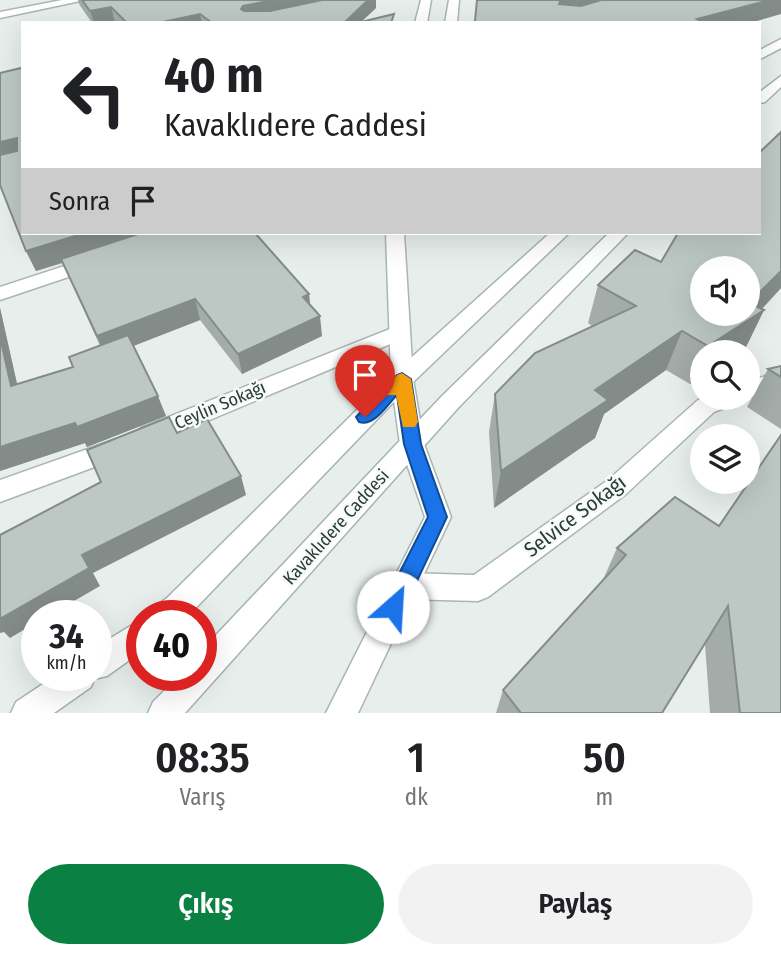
<!DOCTYPE html>
<html lang="tr">
<meta charset="utf-8">
<style>
body{margin:0;font-family:"Fira Sans Condensed",sans-serif;background:#f2f2f2;color:#202124;height:100vh;display:flex;flex-direction:column;font-size:26px;white-space:nowrap}
*{box-sizing:border-box;margin:0}
p{font-size:23px;color:#757577}
.icon{flex:none;width:38px;height:38px;fill:none;stroke:currentColor;stroke-width:2;stroke-linecap:round;stroke-linejoin:round}
.map{position:relative;height:713px;overflow:hidden}
.sheet{display:flex;flex-direction:column;background:#fff;flex:1}
.sheet>*{flex:none}
.top-card{position:absolute;left:21px;top:21px;width:740px;height:214px;border-radius:0px;box-shadow:0 7px 28px #0002;background:#fff;color:#202124;overflow:hidden}
.controls{position:absolute;left:690px;top:256px;display:grid;gap:14px}
.controls a{display:grid;place-items:center;width:70px;height:70px;border-radius:50%;background:#fff;box-shadow:0 7px 28px #0002;font-size:35px}
.speed{position:absolute;left:21px;top:600px;display:flex;gap:14px;font-size:35px;font-weight:700;text-align:center}
.speed>*{display:grid;place-content:center;width:91px;height:91px;border-radius:50%;background:#fff;box-shadow:0 7px 28px #0002;line-height:1}
.speed small{font-size:18px;font-weight:400}
.speed .limit{border:10px solid #d22;background:#fff;color:#111}
.pin{position:absolute;display:grid;place-items:center;width:60px;height:60px;color:#fff;margin:-72px -30px;border-radius:50% 50% 50% 0;rotate:-45deg;box-shadow:0 0 7px #0007}
.pin .icon{rotate:45deg}
.me{position:absolute;width:77px;margin:-38px;rotate:26deg;stroke-linejoin:round;filter:drop-shadow(0 0 5px #0008)}
.turn{display:flex;align-items:center;gap:24px;height:147px;padding:0 28px;font-size:32px}
.turn .icon{width:91px;height:91px;stroke-width:2.5}
.turn b{display:block;font-size:49px;line-height:60px}
.then{display:flex;align-items:center;height:66px;padding:0 28px;background:#0003;gap:14px;font-size:26px}
.eta{display:flex;justify-content:space-evenly;align-items:center;height:119px;text-align:center}
.eta b{font-size:42px;font-weight:600;line-height:49px}
.primary-button{display:flex;gap:14px;margin-top:auto;padding:14px 28px}
.primary-button a{flex:1;height:80px;border-radius:42px;background:#0b8043;color:#fff;font-size:28px;font-weight:600;line-height:80px;text-align:center}
.primary-button a+a{background:#f2f2f2;color:#202124}
.map>svg:first-child{display:block}
.lines{fill:none;stroke-linecap:round;stroke-linejoin:round}
.minor-casing{stroke:#aab6b2;stroke-width:3}
.tertiary-casing{stroke:#aab6b2;stroke-width:3}
.secondary-casing{stroke:#a4b5af;stroke-width:3}
.minor{fill:#fff;fill-rule:evenodd}
.tertiary{fill:#fff;fill-rule:evenodd}
.secondary{fill:#fff;fill-rule:evenodd}
.wall{fill:#a3aca9}
.shaded-wall{fill:#848c89}
.building{fill:#bdc8c4;stroke:#848c89;stroke-width:2;fill-rule:evenodd}
.route{fill:#1a73e8;stroke:#114b97;stroke-width:2}
.slow{fill:#f59e0b}
.labels{text-anchor:middle;stroke-width:5;stroke-linejoin:round;paint-order:stroke}
.street-label{font-size:18px;fill:#283e38;stroke:#f7faf9}
.near-street-label{font-size:21px;fill:#283e38;stroke:#f7faf9}
</style>
<div class="map">
<svg width="781" height="713" viewBox="0 0 781 713">
<rect width="100%" height="100%" fill="#e7eeeb"/>
<g class="lines">
<g class="minor-casing">
<path id="minor" d="M92,257L101,263L98,267L0,300V287Z
M400,325L407,327L410,332L407,337L157,442L149,444L141,442L137,435L141,428Z
M781,371V387L747,398L744,397H747V382Z
M705,397H740L737,403L714,412L626,494L488,597L478,601L403,599L393,595L389,586L393,577L403,573L474,575L608,480L698,400Z
M116,439L124,442L128,449L124,456L0,502V480Z"/>
</g>
<g class="tertiary-casing">
<path id="tertiary" d="M62,0H85L0,18V12Z
M421,0H431L427,23H415Z
M449,0H459L457,23H445Z
M386,233H404L413,379L424,444L451,517L358,713H326L425,517L400,444L391,379Z"/>
</g>
<g class="secondary-casing">
<path id="secondary" d="M781,39V48L760,59V50Z
M781,76V87L765,102L760,103V92Z
M550,233H569L410,385L188,616H152L156,606L167,598L394,373Z
M609,233H628L458,408L185,713H148L153,702L179,676H201V651L442,396Z
M142,619V651L107,676L94,679L91,687L54,713H11L16,702L55,676H96V647Z"/>
</g>
<use href="#minor" class="minor"/>
<use href="#tertiary" class="tertiary"/>
<use href="#secondary" class="secondary"/>
</g>
<path class="wall" d="M78,0H376V8L361,22L394,23H92L79,4Z
M781,132V288L762,309L764,310L745,349L740,352H702V377L690,384L666,370L604,414L595,438L494,508L489,432L495,394L592,326L588,323L598,285L661,262Z
M23,233L309,294L310,306L322,336L242,374L200,320L133,346L166,416L87,447L85,443L0,471V308L17,384L73,367L100,346L63,263L36,271L26,251Z
M781,366V429L747,407L768,369Z
M675,497L781,713H710L705,644L662,713H496L503,690L602,582L617,548Z"/>
<path class="shaded-wall" d="M274,0H348L245,20L241,9L243,6Z
M368,0H376V8L360,23H344Z
M565,0H621L557,20L559,4L560,1Z
M770,0H781V14L750,23H696L697,19Z
M111,7L115,22L94,23L90,11Z
M200,14L202,23H158Z
M17,138L23,152L0,163V142Z
M85,233H155L36,271L26,251Z
M781,271V288L754,317L764,310L745,349L740,352H705L708,346Z
M309,294L311,315L303,297Z
M195,299L200,320L105,357L97,336Z
M0,308L22,406L11,386L0,337Z
M320,316L322,336L242,374L238,354Z
M682,331L666,370L604,414L595,438L494,508L501,471L595,390Z
M702,359V377L690,384Z
M158,396L166,416L87,447L85,443L0,471V447Z
M241,476L246,495L93,573L100,586L48,616H37V622L10,638L4,632L0,633V619L82,555Z"/>
<path class="building" d="M82,0H274L243,6L241,9L244,11H270L322,0H368L344,23H212L200,14L158,23H127L111,7L90,11Z
M477,0H565L560,1L559,4L581,6L601,0H770L697,19L705,23H477L475,21Z
M394,14L391,23H357Z
M21,68L23,72V233H85L26,251L0,185V155L17,151V138L0,142V73Z
M781,132V271L749,303L764,310L708,346L682,331L595,390L608,400L501,471L495,394L535,353L636,306L598,285L635,250L661,262L678,233H760V152ZM702,268H747V313H702Z
M141,233H255L309,294L303,297L320,316L238,354L195,299L97,336L61,259Z
M128,335L158,396L77,427L75,423L0,447V337L11,386L73,367L69,357Z
M781,366V377L768,369Z
M169,417L177,433L207,419L241,476L82,555L89,568L0,619V535L101,482L87,450Z
M781,435V713H740L728,606L662,713H521L503,690L626,555L617,548L675,497L719,526Z"/>
<path class="route" d="M402,373L411,379L421,444L447,517L401,615L393,618L386,615L382,607L428,517L404,444L397,395C387,405 374,427 359,422L356,417L397,375Z"/>
<path class="slow" d="M402,373L411,379L418,422L415,427H403L396,395H385L383,390L397,375Z"/>
<g class="labels">
<g class="street-label">
<text transform="translate(220 405) rotate(-23)" y="6">Ceylin Sokağı</text>
<text transform="translate(336 527) rotate(-48)" y="6">Kavaklıdere Caddesi</text>
</g>
<g class="near-street-label">
<text transform="translate(575 516) rotate(-37)" y="7">Selvice Sokağı</text>
</g>
</g>
</svg>
<div class="controls">
<a><svg class="icon" aria-label="sound" viewBox="0 0 24 24"><path d="M4 9h4l5-4v14l-5-4H4zM17 9q2 3 0 6"/></svg></a>
<a><svg class="icon" aria-label="search" viewBox="0 0 24 24"><circle cx="10" cy="10" r="6"/><path d="M15 15l6 6"/></svg></a>
<a><svg class="icon" aria-label="layers" viewBox="0 0 24 24"><path d="M12 4l9 5-9 5-9-5zM3 14l9 5 9-5"/></svg></a>
</div>
<div class="speed"><div>34<small>km/h</small></div><div class="limit">40</div></div>
<div class="pin" style="left:365px;top:417px;background:#d93025"><svg class="icon" aria-label="arrive" viewBox="0 0 24 24"><path d="M6 21V4h12l-3 4 3 4H6"/></svg></div>
<svg class="me" style="left:393px;top:607px" viewBox="-20 -20 40 40"><circle r="19" fill="#fff"/><path d="M0-13L10 11 0 6-10 11z" fill="#1a73e8"/></svg>
<div class="top-card">
<div class="turn"><svg class="icon" aria-label="left" viewBox="0 0 24 24"><path d="M17 20v-9H6M10 6l-5 5 5 5"/></svg><div><b>40 m</b>Kavaklıdere Caddesi</div></div>
<div class="then">Sonra<svg class="icon" aria-label="arrive" viewBox="0 0 24 24"><path d="M6 21V4h12l-3 4 3 4H6"/></svg></div>
</div>
</div>
<section class="sheet">
<div class="eta">
<div><b>08:35</b><p>Varış</p></div>
<div><b>1</b><p>dk</p></div>
<div><b>50</b><p>m</p></div>
</div>
<div class="primary-button"><a>Çıkış</a><a>Paylaş</a></div>
</section>
